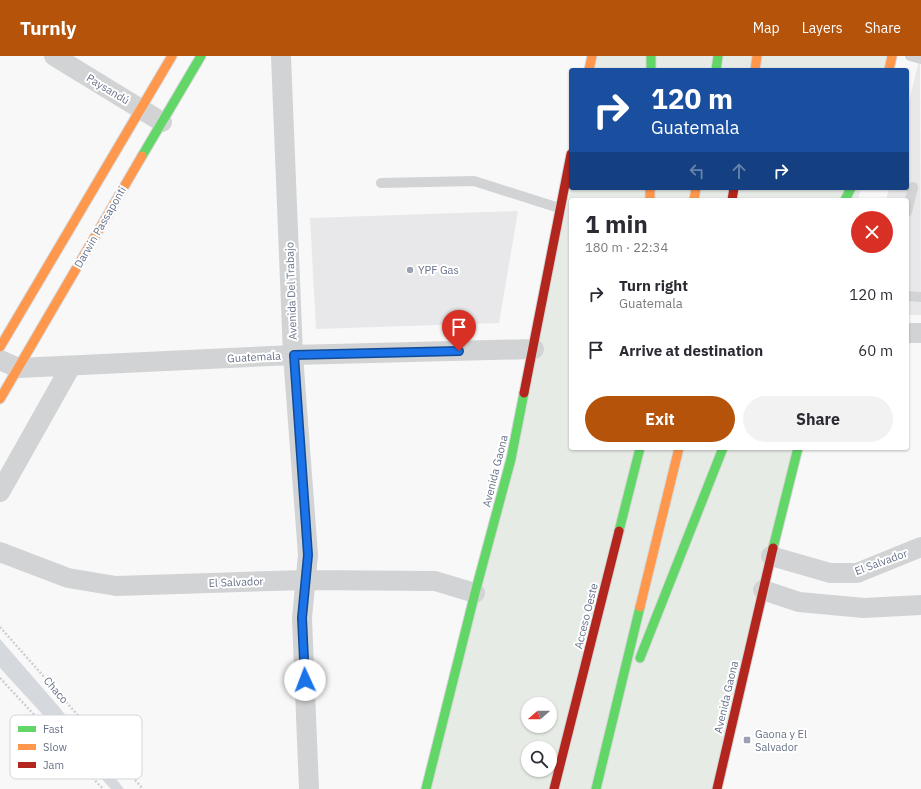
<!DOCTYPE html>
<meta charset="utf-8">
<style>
body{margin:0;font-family:"IBM Plex Sans",sans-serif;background:#f2f2f3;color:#2b2b33;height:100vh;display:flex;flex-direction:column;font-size:15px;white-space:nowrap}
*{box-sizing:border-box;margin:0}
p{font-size:13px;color:#7c7c81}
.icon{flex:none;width:22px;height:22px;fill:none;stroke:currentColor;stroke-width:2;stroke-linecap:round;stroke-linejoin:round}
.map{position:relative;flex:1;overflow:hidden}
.side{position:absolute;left:569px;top:142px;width:340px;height:252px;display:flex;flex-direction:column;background:#fff;border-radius:4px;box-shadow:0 1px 3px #0004}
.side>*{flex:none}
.top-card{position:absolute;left:569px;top:12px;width:340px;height:122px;border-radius:4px;box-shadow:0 1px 3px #0004;background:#1a4fa0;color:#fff;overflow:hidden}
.needle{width:26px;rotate:250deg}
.buttons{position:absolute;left:521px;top:641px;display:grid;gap:8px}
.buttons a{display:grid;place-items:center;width:36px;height:36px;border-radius:50%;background:#fff;box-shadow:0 1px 3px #0004;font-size:20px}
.pin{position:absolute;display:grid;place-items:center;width:34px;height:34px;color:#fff;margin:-41px -17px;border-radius:50% 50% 50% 0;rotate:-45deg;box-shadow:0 0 4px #0007}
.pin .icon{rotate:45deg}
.me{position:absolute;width:44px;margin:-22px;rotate:358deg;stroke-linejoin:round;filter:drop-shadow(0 0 3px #0008)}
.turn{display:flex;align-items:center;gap:14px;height:84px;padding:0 16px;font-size:18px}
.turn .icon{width:52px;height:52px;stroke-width:2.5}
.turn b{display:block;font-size:28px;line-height:34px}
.lanes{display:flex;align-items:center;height:38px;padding:0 16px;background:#0003;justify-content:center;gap:20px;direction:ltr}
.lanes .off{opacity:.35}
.round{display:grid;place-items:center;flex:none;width:42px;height:42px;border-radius:21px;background:#f2f2f3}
.overview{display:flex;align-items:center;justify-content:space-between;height:68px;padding:0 16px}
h1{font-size:24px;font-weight:800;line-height:30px}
.cta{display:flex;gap:8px;margin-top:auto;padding:8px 16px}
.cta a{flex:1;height:46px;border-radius:24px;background:#b45309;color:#fff;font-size:16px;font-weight:800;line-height:46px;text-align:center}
.cta a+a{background:#f2f2f3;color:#2b2b33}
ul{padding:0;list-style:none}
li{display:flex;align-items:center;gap:12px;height:56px;padding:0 16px}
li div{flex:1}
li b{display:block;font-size:15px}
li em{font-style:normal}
header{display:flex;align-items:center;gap:24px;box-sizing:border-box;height:56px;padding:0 20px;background:#b45309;color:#fff}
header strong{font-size:19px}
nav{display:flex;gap:22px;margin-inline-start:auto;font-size:14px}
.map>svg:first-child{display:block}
.built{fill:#e8e8ea}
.green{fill:#e7ebe6;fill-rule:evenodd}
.water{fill:#d5d9de}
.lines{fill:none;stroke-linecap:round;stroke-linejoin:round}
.fast-casing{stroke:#d5d6d8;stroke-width:11}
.slow-casing{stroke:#d5d6d8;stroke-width:11}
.jam-casing{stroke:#d5d6d8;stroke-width:11}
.path{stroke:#cecfd1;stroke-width:2.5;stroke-dasharray:2 2;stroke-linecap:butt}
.lane{stroke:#d2d3d4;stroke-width:10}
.street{stroke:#d2d3d4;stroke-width:20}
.fast{stroke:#63d668;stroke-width:9}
.slow{stroke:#ff974d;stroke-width:9}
.jam{stroke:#b3261e;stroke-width:9}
.route-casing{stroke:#114b97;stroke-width:10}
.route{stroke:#1a73e8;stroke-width:7}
.poi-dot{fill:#9aa1b0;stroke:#fff;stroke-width:1.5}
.labels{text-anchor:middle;stroke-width:4;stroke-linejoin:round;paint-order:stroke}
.street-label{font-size:11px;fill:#677289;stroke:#fff}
.poi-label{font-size:11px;fill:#677289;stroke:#fff;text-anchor:start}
.key{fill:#fff;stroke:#d1d5dc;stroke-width:1}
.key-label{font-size:11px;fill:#677289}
</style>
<header>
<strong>Turnly</strong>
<nav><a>Map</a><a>Layers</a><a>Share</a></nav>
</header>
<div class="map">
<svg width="921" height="733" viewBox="0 0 921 733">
<rect width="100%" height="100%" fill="#f8f8f8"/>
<path class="built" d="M920,0L921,259H907V144H886L889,132H907V54Z
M518,155L499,267L316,273L310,162Z"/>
<path class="green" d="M592,0H892L889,14H589Z
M571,132H861L858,144H571V392H798L717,733H426ZM528,648H550V670H528ZM528,692H550V714H528Z"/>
<path class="water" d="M0,583L59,651L124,733H111L0,612Z"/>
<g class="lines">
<g class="fast-casing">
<path id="fast" d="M651,0V14
M716,14L718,0
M142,100L201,0
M845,144L851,132
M619,475L640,392
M773,492L798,392
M640,602L723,392
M426,733L475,537L511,403L524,337
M596,733L640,551"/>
</g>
<g class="slow-casing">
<path id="slow" d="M589,14L592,0
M755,14L757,0
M889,14L892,0
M650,132V144
M694,144L696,132
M0,291L172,0
M0,343L142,100
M640,551L679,392"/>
</g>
<g class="jam-casing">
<path id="jam" d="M732,144L734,132
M524,337L571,98
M554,733L619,475
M717,733L773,492"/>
</g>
<path class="path" d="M0,571L143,733
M0,622L103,733
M61,687L86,668"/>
<path class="lane" d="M910,0L921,3
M381,127L474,125L559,152
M907,156L913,131
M907,240L921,241"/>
<path class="street" d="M54,0L162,66
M281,0L293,299L308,499L302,562L309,733
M907,277H921
M0,304L18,312L293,299L534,293
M0,436L71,310
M0,496L68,522L116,530L305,524L435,525L475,537
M771,500L830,517H857L921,491
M763,534L799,546L864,552L921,549"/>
<use href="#fast" class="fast"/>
<use href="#slow" class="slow"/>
<use href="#jam" class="jam"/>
</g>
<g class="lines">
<g class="route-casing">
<path id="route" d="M305,624L302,562L308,499L294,299L459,295"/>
</g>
<use href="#route" class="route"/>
</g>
<g class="poi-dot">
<circle cx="410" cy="214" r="4"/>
<rect x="743" y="680" width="8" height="8" rx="2"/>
</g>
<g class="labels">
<g class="street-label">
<text transform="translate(108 33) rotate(31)" y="4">Paysandú</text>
<text transform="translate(100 171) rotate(-60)" y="4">Darwin Passaponti</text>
<text transform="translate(291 235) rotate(-92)" y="4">Avenida Del Trabajo</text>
<text transform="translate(254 301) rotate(-3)" y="4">Guatemala</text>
<text transform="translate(495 415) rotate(-76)" y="4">Avenida Gaona</text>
<text transform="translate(881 506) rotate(-20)" y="4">El Salvador</text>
<text transform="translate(236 526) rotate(-2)" y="4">El Salvador</text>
<text transform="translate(586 560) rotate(-76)" y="4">Acceso Oeste</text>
<text transform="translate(56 634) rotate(49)" y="4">Chaco</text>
<text transform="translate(726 641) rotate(-77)" y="4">Avenida Gaona</text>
</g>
<g class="poi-label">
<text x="418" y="218">YPF Gas</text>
<text x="755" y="682">Gaona y El<tspan x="755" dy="13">Salvador</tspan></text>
</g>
</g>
<rect x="10" y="659" width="132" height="64" rx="6" class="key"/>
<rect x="18" y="670" width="18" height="6" fill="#63d668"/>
<rect x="18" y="688" width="18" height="6" fill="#ff974d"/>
<rect x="18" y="706" width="18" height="6" fill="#b3261e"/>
<g class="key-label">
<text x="43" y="677">Fast</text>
<text x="43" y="695">Slow</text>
<text x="43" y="713">Jam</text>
</g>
</svg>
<div class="buttons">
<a><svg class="needle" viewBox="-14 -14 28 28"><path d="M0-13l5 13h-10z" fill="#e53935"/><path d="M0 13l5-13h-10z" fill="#7c7c81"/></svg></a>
<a><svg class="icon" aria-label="search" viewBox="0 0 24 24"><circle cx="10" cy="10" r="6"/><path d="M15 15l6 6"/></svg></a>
</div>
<div class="pin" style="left:459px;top:295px;background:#d93025"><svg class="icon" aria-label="arrive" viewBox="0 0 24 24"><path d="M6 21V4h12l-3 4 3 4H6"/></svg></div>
<svg class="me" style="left:305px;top:624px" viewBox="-20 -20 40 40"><circle r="19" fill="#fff"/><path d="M0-13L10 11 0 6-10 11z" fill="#1a73e8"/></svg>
<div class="top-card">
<div class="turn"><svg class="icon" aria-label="right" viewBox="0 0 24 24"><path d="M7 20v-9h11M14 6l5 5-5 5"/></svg><div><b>120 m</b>Guatemala</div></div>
<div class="lanes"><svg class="icon off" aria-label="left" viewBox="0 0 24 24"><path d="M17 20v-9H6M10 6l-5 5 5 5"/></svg><svg class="icon off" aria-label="ahead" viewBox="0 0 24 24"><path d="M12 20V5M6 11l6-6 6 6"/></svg><svg class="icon" aria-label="right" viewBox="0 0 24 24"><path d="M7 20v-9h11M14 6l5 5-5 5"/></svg></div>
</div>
<section class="side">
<div class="overview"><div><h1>1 min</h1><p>180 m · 22:34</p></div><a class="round" style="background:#d93025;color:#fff"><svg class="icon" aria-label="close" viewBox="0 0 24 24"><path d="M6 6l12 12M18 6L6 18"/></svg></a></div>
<ul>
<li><svg class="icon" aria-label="right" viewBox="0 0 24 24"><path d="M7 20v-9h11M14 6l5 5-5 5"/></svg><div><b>Turn right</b><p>Guatemala</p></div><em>120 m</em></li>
<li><svg class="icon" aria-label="arrive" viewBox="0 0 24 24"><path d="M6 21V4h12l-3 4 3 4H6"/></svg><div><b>Arrive at destination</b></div><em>60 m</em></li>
</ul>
<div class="cta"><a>Exit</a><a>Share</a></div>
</section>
</div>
